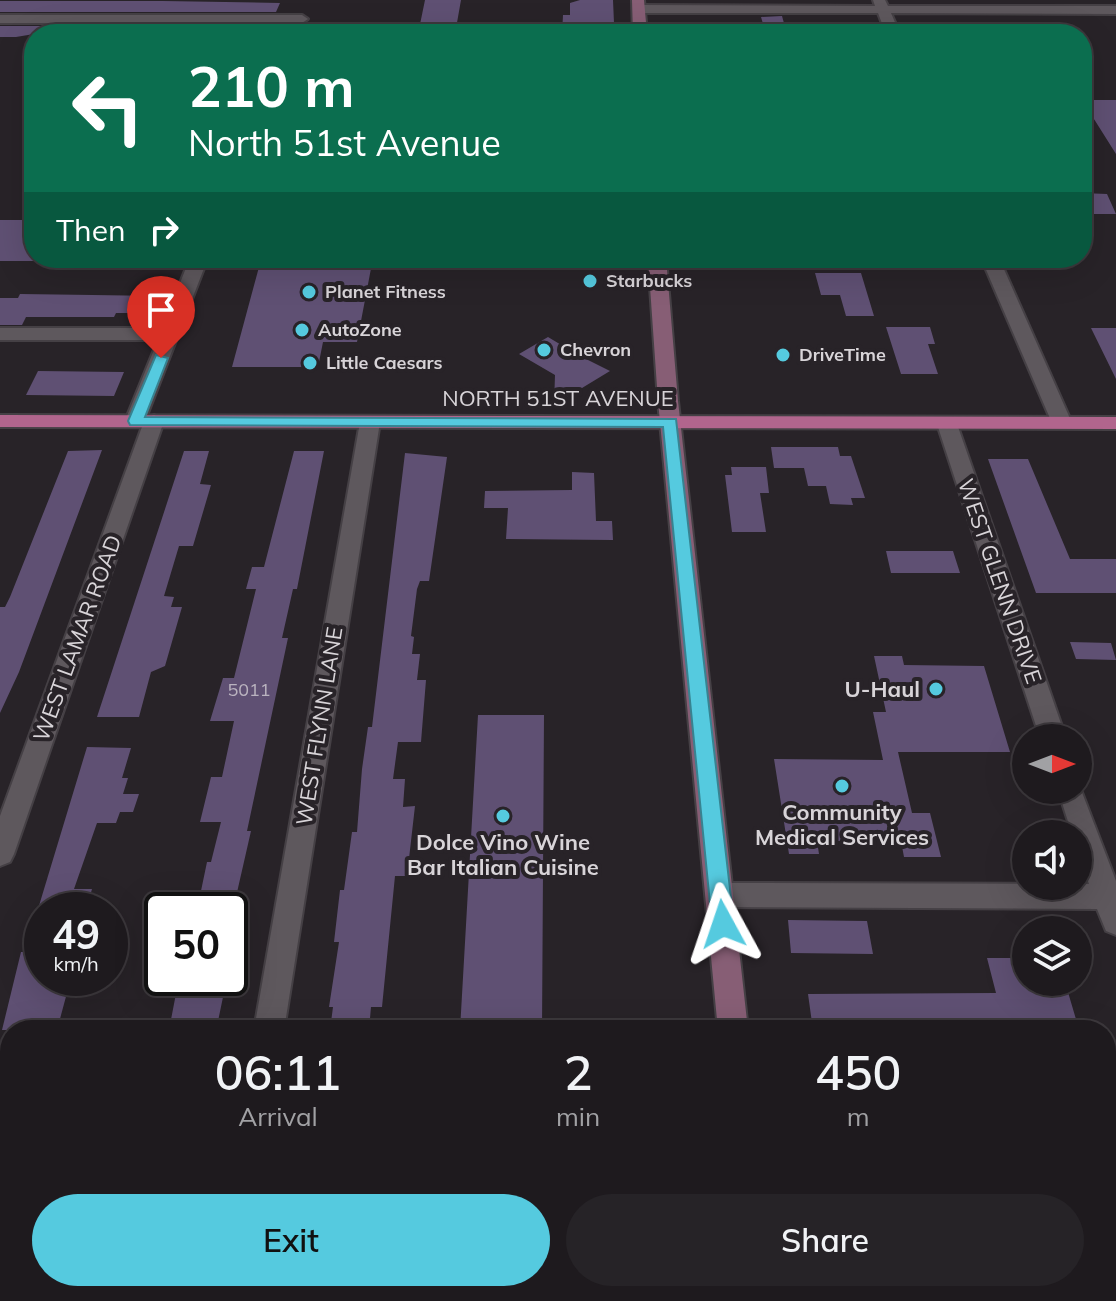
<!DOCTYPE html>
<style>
body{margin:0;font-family:Mulish,sans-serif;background:#262327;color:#f1f3f6;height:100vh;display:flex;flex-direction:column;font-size:30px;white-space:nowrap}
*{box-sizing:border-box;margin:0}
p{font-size:26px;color:#a1a1a4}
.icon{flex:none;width:44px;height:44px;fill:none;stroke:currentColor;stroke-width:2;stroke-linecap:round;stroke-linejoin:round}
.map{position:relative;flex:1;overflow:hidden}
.side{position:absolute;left:0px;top:1020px;width:1116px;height:282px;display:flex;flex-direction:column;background:#1e1a1e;border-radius:32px 32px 0 0;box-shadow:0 8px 32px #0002,0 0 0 2px #3c383c}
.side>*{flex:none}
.banner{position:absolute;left:24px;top:24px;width:1068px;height:244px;border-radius:32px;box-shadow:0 8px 32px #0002,0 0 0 2px #3c383c;background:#0b6e4f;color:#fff;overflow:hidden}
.needle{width:52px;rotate:90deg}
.fabs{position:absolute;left:1012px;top:724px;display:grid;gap:16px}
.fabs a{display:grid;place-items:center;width:80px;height:80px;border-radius:50%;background:#1e1a1e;box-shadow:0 8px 32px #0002,0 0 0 2px #3c383c;font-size:40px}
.speed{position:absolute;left:24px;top:892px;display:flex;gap:16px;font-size:40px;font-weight:700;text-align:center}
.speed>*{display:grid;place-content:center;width:104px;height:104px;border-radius:50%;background:#1e1a1e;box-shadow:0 8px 32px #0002,0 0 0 2px #3c383c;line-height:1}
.speed small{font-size:20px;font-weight:400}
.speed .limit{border:4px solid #111;border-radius:12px;background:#fff;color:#111}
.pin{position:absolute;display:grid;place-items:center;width:68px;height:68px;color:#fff;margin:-82px -34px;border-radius:50% 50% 50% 0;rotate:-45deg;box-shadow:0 0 8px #0007}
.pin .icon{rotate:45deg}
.me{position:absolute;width:88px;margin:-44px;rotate:355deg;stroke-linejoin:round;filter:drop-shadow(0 0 6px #0008)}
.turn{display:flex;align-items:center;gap:28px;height:168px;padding:0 32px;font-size:36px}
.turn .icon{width:104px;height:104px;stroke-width:2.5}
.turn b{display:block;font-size:56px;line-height:68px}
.then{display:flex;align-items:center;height:76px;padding:0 32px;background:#0003;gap:16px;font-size:30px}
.eta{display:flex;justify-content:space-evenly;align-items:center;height:136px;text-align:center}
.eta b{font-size:48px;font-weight:600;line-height:56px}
.action{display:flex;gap:16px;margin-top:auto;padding:16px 32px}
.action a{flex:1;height:92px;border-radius:48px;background:#55cadf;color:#111;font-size:32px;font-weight:600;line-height:92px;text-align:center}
.action a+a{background:#262327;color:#f1f3f6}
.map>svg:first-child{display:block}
.building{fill:#5f5073}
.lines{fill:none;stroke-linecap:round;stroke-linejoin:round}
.street-casing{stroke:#454045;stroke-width:4}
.secondary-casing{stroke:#454045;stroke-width:4}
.primary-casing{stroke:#454045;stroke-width:4}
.street{fill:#5e585d;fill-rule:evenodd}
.secondary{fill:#875e75;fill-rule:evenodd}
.primary{fill:#b1658d;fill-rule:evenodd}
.route{fill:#55cadf;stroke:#378391;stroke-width:2}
.poi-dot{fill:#55cadf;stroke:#282328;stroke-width:3}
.labels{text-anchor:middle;stroke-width:8;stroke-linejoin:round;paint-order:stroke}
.far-poi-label{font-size:18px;font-weight:bold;fill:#d8d4d8;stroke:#282328;text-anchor:start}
.number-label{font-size:18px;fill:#bab3bf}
.street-label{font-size:22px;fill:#d8d4d8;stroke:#282328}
.poi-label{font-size:22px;font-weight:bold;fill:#d8d4d8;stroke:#282328}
</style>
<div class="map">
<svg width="1116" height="1301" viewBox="0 0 1116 1301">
<rect width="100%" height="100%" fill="#282328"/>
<path class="building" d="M425,0H461L455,34H418Z
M580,0H613L614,23H593L594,34H562L563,15H570V3Z
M0,1H163L280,3L276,12H0Z
M782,16L787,34H766L761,17Z
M0,26H269L266,34H34L16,37H0Z
M1082,100H1116V154Z
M1082,193L1107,194L1116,214H1082Z
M0,220H34V261H0Z
M283,258H373L357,342H323L318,367H232L259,267H281Z
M815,273H861L874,316H846L840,295H821Z
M20,294L93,295L159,296L152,313H116L114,317H26L22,325H0V298H18Z
M886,327H930L935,344H928L938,374H901Z
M1091,328H1116V379Z
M548,337L578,355L610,371L554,405L555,375L519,354Z
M38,371L124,372L114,396L26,395Z
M771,447H838L840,456H851L865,498H851L853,505L830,504L826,486H808L804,468H774Z
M102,450L19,672L0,713V607H5L10,597L68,451Z
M184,451H209L200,484L211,485L193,546H179L164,596L174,597L171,607H182L165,666L151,672L139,717H97Z
M294,451H324L297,589H293L282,638H288L247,831H251L233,910H197L207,862H211L221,822H200L211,777H222L234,721H210L223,678H234L256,589H246L252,567H264Z
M405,453L447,457L429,581H420L417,589L411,636L414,637L412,654H420L417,680H426L421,742H398L393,779H405L403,807L415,806L407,876H395L382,1007H371L369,1030H330L333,1007H329L339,942H334L340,890H344L352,832H357L362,769L368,727H372Z
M988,459H1028L1070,559H1116V593H1036Z
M731,467H766L769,493H760L766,532H732L725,475H732Z
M572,472L594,473L596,521H612L613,540L506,539L508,508H484L485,491L572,490Z
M886,551H953L960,573H891Z
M1070,642L1111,643L1116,660L1076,659Z
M874,656H902L904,665L984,666L1010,752H898L912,813H930L941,857H904L901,841H817L819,854H789L774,759L883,760L873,712H886Z
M478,715H544L542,1030H460Z
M87,747L131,748L122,778H128L123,794H139L133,812H120L116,823H97L74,889H92L86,910H41L42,978H71L57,1030H2L21,952H25Z
M788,920L867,921L873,954L791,953Z
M987,958H1026V982H1065L1078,1026L833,1027L834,1030H813L808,994L996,993Z
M179,978H227L217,1026L208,1025L207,1030H169Z"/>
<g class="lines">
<g class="street-casing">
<path id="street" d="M873,0H885L888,6H1116V14L891,13L900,34H886L878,13H639L633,9L639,5L875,6Z
M0,15H302L308,19L302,23H0Z
M190,258H208L146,418L154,415L164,421L14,854L10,862L0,866V816L143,424L135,427L125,421L158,340H0V328H162Z
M981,258H999L1072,423L1069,427H1055L1052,423Z
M370,416L380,422L284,1030H254L360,422Z
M947,418L957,424L1066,738H1040L937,424Z
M1078,782L1116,881V935L1106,931L1097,909L720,907L710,904L706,895L710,886L720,883L1089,884L1078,851V834H1072L1058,790H1078Z
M208,1292H244L242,1301H206Z"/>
</g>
<g class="secondary-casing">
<path id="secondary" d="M632,0H644L647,34H633Z
M648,258H666L678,401L748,1030H718L658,401Z
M740,1292H776L777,1301H741Z"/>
</g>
<g class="primary-casing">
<path id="primary" d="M0,415L1116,417V429L0,427Z"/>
</g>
<use href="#street" class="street"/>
<use href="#secondary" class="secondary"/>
<use href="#primary" class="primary"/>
</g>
<path class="route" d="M156,355L168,358L145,417L676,419L734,924L730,931L723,934L715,931L712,924L663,427L130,425L128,421Z"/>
<g class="poi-dot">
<circle cx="590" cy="281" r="8"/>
<circle cx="309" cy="292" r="8"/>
<circle cx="302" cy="330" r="8"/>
<circle cx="544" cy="350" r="8"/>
<circle cx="783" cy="355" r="8"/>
<circle cx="310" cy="363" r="8"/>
<circle cx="936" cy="689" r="8"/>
<circle cx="842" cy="786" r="8"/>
<circle cx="503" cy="816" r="8"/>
</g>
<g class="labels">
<g class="far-poi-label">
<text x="606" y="287">Starbucks</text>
<text x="325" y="298">Planet Fitness</text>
<text x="318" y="336">AutoZone</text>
<text x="560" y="356">Chevron</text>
<text x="799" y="361">DriveTime</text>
<text x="326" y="369">Little Caesars</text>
</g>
<g class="number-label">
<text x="249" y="696">5011</text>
</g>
<g class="street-label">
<text x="558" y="406">NORTH 51ST AVENUE</text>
<text transform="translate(1000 581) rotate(71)" y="8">WEST GLENN DRIVE</text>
<text transform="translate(77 638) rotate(-70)" y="8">WEST LAMAR ROAD</text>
<text transform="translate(319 726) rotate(-81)" y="8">WEST FLYNN LANE</text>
</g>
<g class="poi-label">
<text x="920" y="697" text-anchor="end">U-Haul</text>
<text x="842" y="820">Community<tspan x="842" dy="25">Medical Services</tspan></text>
<text x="503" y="850">Dolce Vino Wine<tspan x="503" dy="25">Bar Italian Cuisine</tspan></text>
</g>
</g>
</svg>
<div class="fabs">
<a><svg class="needle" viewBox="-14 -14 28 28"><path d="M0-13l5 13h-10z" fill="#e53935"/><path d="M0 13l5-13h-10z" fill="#a1a1a4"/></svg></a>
<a><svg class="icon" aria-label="sound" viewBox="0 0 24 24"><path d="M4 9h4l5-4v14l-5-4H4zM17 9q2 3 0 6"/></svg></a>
<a><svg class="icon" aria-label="layers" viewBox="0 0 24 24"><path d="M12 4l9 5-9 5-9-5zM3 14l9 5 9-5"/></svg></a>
</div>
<div class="speed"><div>49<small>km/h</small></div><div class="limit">50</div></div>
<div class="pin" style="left:161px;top:358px;background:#d93025"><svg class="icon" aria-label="arrive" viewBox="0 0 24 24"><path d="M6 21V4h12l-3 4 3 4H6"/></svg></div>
<svg class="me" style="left:723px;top:924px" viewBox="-20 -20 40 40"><path d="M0-17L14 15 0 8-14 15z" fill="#55cadf" stroke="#fff" stroke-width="4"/></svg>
<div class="banner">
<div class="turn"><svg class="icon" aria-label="left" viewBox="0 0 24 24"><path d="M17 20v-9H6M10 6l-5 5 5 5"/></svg><div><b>210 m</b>North 51st Avenue</div></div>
<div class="then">Then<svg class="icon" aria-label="right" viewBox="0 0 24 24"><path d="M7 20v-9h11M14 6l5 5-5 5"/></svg></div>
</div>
<section class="side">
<div class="eta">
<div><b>06:11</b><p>Arrival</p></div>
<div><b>2</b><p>min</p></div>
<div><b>450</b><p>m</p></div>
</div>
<div class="action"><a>Exit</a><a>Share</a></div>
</section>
</div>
